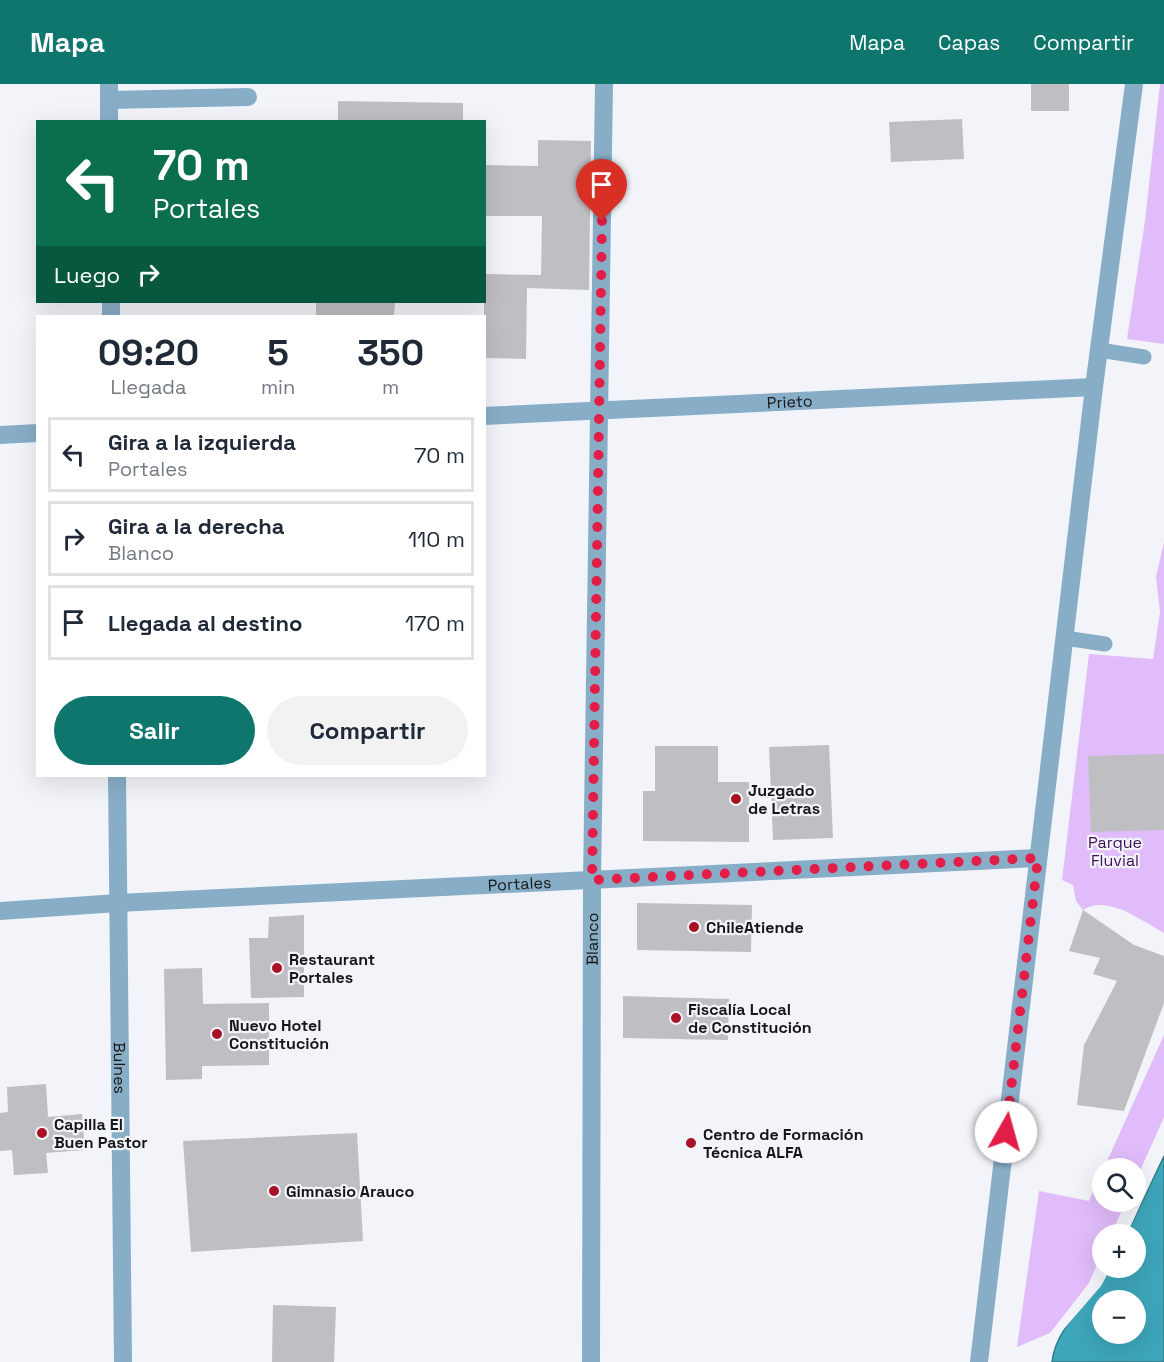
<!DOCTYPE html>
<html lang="es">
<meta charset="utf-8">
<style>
body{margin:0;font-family:"Space Grotesk",sans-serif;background:#f2f2f3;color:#1f2937;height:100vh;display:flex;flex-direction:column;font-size:22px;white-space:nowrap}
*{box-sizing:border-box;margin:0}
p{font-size:20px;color:#747a83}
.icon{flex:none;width:33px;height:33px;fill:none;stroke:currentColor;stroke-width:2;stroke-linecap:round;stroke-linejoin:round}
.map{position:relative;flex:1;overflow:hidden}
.panel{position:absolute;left:36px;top:231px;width:450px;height:462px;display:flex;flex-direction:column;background:#fff;border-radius:0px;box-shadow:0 6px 24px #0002}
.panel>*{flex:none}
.hud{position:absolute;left:36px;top:36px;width:450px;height:183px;border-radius:0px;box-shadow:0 6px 24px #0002;background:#0b6e4f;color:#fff;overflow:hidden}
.buttons{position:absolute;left:1092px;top:1074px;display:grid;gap:12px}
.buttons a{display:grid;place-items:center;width:54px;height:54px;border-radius:50%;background:#fff;box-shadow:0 6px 24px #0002;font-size:30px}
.pin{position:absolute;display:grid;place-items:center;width:51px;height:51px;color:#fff;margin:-62px -26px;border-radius:50% 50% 50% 0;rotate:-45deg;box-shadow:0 0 6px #0007}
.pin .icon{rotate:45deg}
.me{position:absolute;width:66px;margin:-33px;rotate:7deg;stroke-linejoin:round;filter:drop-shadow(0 0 4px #0008)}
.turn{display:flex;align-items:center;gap:21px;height:126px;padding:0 18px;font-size:27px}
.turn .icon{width:78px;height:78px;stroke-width:2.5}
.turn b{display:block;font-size:42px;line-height:51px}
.then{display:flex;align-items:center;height:57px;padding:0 18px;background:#0003;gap:12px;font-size:22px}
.eta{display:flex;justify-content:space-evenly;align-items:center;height:102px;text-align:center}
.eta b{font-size:36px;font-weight:800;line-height:42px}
.primary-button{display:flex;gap:12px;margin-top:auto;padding:12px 18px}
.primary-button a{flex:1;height:69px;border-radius:36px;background:#0f766e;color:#fff;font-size:24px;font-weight:800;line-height:69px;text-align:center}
.primary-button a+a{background:#f2f2f3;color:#1f2937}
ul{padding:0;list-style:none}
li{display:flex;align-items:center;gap:18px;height:75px;margin:0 12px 9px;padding:0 6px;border:3px solid #e0e1e3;border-radius:0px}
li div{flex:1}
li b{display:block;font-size:22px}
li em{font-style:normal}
header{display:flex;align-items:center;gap:36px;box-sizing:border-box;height:84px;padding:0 30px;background:#0f766e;color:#fff}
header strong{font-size:28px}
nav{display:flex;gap:33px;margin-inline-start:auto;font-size:21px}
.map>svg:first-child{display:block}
.green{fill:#e0bcfa}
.water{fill:#3ea6ba;stroke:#327b89;stroke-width:1.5;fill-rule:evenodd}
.pier{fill:#f2f4f9}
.building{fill:#bfbfc3}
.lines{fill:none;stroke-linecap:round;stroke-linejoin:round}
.service{stroke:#88aec7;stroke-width:15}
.minor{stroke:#88aec7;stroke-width:18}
.tertiary{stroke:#88aec7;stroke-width:18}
.route{stroke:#e11d48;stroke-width:10;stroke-dasharray:0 18}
.poi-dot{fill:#a91224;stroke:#f2f4f9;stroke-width:2}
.labels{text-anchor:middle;stroke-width:4.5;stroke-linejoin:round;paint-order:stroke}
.street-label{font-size:16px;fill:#151617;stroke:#f2f4f9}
.poi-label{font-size:16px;font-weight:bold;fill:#151617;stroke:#f2f4f9;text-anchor:start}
.park-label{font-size:16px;fill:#3d0e55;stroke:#f2f4f9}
</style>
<header>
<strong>Mapa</strong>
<nav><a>Mapa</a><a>Capas</a><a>Compartir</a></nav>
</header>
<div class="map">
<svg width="1164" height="1278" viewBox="0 0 1164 1278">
<rect width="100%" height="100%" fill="#f2f4f9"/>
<path class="green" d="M1160,0H1164V260L1127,255L1145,137Z
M1164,458V849C1142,837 1107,810 1083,826L1076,817L1073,801L1062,796L1089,570L1153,575L1160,528L1156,493Z
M1164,951V1033L1136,1096V1084H1104Z
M1102,1087V1118H1126L1111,1150H1102V1169L1089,1199L1050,1249L1017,1263L1039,1107L1089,1117Z"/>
<path class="water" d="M1164,1072V1278H1052C1056,1241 1094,1214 1111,1184H1136V1150H1127ZM1102,1216H1136V1250H1102Z"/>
<path class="pier" d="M1164,1069L1127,1150H1124L1161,1071Z
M1108,1184H1111L1101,1202L1063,1246L1060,1247L1098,1200Z"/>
<path class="building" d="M1031,0H1069V27H1031Z
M338,17L463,19V38H338Z
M962,35L964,75L891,78L889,38Z
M538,56L591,57L589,206L527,204L526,275L484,274V190L541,191L542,132H484V81L538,82Z
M316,218H395L394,232H316Z
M829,661L833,754L773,756L769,663Z
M655,662H718V698H749V758L643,757V707H655Z
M1164,670V746L1091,748L1088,672Z
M637,819L752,821L751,868L637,866Z
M1083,826L1134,861L1164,872V919L1124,1027L1077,1021L1084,961L1117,897L1093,890L1100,874L1069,867Z
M304,831V913L251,914L249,854H268L269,833Z
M202,884L203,920L269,919V981L202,982V995L166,996L164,885Z
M623,912L729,915L728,956L623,954Z
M46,1000L48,1033L82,1030L85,1066L46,1069L48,1089L14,1091L12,1066L0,1067V1029L8,1028L7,1003Z
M357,1049L363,1157L191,1168L183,1057Z
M273,1221L336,1223L334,1278H272Z"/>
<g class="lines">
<path class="service" d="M1099,266L1144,273
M1065,554L1105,560"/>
<g class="minor">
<path d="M109,16L248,13"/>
<path id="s1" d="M484,332L1094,303"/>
<path id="s2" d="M118,819L1038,774"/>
<path id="s3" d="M591,1278L592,796L604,0"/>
<path d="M979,1278L1094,303L1134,0"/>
</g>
<g class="tertiary">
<path d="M109,0V38"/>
<path d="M111,218V232"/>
<path d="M0,351L38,349"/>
<path id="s4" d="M117,692L123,1278"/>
<path d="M0,827L118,819"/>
</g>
</g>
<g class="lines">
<path class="route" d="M602,137L592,796L1038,774L1006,1048"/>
</g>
<g class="poi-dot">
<circle cx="736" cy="715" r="6"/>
<circle cx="694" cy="843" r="6"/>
<circle cx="277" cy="884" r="6"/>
<circle cx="676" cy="934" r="6"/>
<circle cx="217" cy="950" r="6"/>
<circle cx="42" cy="1049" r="6"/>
<circle cx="691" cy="1059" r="6"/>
<circle cx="274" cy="1107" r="6"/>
</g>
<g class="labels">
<g class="street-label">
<text dy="6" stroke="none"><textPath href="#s1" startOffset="306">Prieto</textPath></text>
<text dy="6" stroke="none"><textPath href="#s2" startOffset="402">Portales</textPath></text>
<text dy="6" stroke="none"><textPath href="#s3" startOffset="423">Blanco</textPath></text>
<text dy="6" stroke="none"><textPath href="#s4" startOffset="292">Bulnes</textPath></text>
</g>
<g class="poi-label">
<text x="748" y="712">Juzgado<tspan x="748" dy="18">de Letras</tspan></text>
<text x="706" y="849">ChileAtiende</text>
<text x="289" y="881">Restaurant<tspan x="289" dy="18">Portales</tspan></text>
<text x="688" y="931">Fiscalía Local<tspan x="688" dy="18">de Constitución</tspan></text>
<text x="229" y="947">Nuevo Hotel<tspan x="229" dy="18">Constitución</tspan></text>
<text x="54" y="1046">Capilla El<tspan x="54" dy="18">Buen Pastor</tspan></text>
<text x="703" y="1056">Centro de Formación<tspan x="703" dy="18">Técnica ALFA</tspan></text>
<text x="286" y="1113">Gimnasio Arauco</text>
</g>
<g class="park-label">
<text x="1115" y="764">Parque<tspan x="1115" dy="18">Fluvial</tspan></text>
</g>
</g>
</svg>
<div class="buttons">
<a><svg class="icon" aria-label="search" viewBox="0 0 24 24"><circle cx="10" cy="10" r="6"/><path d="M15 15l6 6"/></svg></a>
<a>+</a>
<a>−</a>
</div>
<div class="pin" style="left:602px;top:137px;background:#d93025"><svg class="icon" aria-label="arrive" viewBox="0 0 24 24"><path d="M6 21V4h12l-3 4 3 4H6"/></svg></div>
<svg class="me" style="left:1006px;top:1048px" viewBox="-20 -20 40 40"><circle r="19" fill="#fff"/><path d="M0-13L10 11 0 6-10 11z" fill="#e11d48"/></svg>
<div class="hud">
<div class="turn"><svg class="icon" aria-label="left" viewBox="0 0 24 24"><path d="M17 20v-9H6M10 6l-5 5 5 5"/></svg><div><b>70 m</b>Portales</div></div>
<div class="then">Luego<svg class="icon" aria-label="right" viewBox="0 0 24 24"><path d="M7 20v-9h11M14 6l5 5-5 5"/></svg></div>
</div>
<section class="panel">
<div class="eta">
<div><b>09:20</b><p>Llegada</p></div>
<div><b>5</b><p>min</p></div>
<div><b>350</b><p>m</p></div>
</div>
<ul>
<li><svg class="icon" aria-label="left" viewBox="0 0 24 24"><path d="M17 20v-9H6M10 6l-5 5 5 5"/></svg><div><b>Gira a la izquierda</b><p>Portales</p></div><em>70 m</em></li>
<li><svg class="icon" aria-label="right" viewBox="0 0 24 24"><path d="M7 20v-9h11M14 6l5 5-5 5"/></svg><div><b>Gira a la derecha</b><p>Blanco</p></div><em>110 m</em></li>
<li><svg class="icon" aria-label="arrive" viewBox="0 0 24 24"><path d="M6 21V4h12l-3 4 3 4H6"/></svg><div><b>Llegada al destino</b></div><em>170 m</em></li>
</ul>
<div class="primary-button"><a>Salir</a><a>Compartir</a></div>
</section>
</div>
